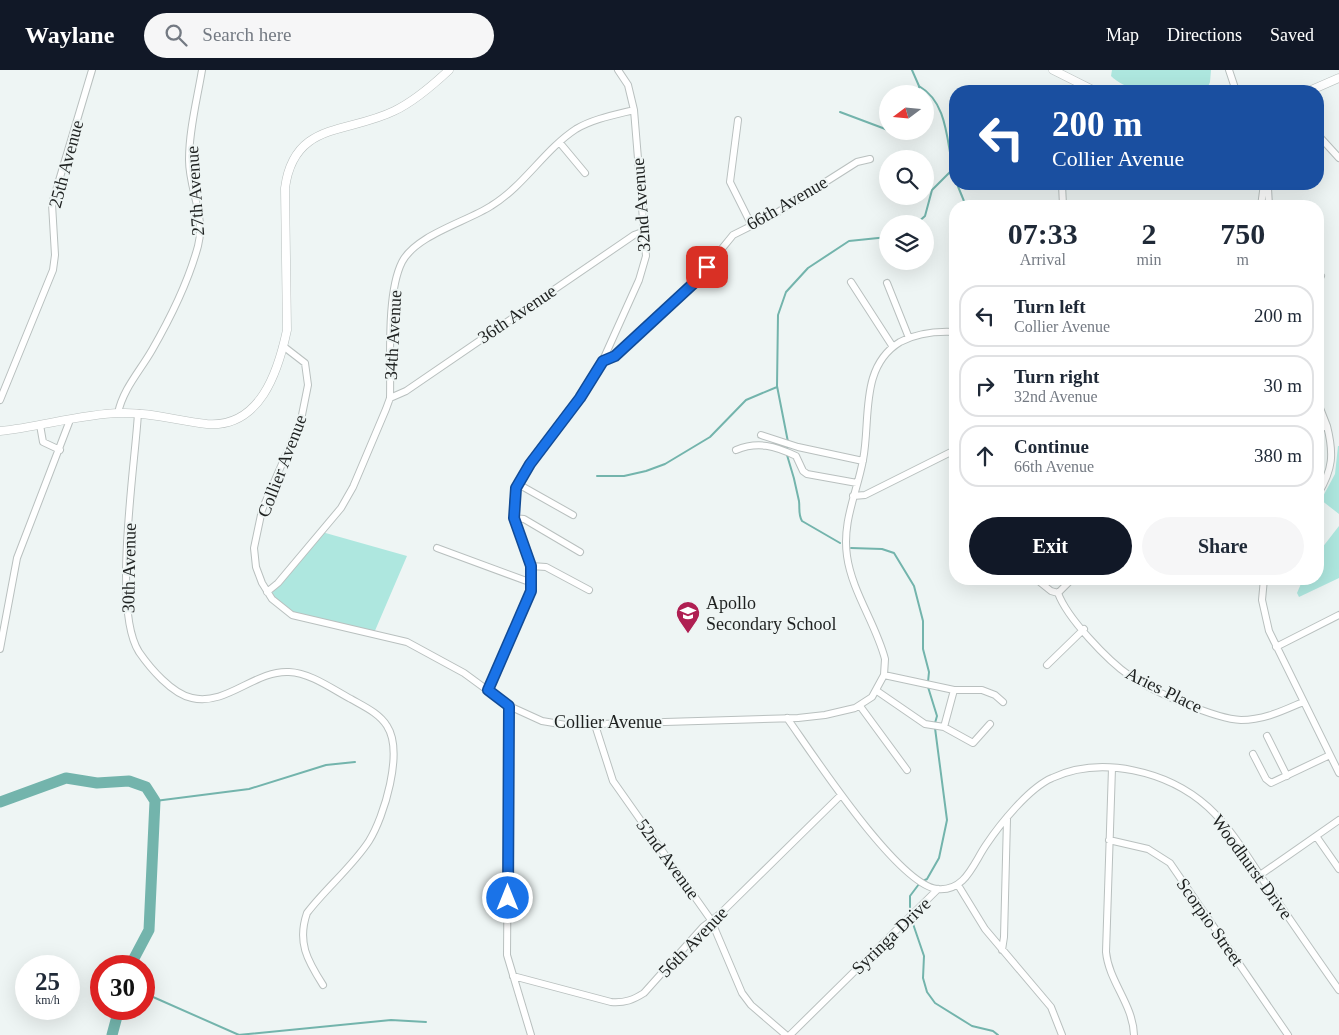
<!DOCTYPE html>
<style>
body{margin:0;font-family:"Times New Roman",serif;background:#f6f6f7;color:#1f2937;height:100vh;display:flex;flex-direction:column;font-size:19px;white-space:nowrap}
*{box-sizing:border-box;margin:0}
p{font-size:16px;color:#747a83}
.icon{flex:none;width:28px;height:28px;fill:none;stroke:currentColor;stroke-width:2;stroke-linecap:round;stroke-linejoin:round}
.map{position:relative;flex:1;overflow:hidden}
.sheet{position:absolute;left:949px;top:130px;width:375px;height:385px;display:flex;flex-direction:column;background:#fff;border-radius:20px;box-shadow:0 5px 20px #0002}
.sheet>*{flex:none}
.top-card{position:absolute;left:949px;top:15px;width:375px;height:105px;border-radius:20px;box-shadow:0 5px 20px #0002;background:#1a4fa0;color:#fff;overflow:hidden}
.needle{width:32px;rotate:254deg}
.fabs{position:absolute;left:879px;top:15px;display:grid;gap:10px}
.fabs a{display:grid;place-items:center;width:55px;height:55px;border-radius:50%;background:#fff;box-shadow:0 5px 20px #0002;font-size:25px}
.speed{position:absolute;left:15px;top:885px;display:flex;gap:10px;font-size:25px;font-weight:700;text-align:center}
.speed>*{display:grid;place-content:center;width:65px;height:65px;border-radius:50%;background:#fff;box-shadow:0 5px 20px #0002;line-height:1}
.speed small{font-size:12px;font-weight:400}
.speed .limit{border:8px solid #d22;background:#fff;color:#111}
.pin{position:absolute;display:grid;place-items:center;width:42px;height:42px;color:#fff;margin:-21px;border-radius:10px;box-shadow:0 2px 8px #0006}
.me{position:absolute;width:55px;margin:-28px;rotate:0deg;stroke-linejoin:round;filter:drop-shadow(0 0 4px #0008)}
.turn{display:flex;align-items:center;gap:18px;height:105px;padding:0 20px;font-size:22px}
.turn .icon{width:65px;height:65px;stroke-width:2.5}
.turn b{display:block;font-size:35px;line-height:42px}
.eta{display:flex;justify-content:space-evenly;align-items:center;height:85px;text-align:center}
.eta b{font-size:30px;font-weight:700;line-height:35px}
.cta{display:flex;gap:10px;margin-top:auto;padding:10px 20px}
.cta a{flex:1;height:58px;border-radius:30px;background:#111827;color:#fff;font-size:20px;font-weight:700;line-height:58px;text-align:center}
.cta a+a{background:#f6f6f7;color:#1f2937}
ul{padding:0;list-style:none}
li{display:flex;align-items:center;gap:15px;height:62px;margin:0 10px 8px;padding:0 10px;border:2px solid #e0e1e3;border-radius:20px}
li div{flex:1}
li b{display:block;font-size:19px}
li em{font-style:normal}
header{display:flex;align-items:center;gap:30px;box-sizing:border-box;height:70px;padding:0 25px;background:#111827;color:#fff}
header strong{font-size:24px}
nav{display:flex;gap:28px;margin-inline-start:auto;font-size:18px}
.search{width:350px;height:45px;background:#f6f6f7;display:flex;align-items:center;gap:12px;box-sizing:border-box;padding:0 18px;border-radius:28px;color:#747a83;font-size:19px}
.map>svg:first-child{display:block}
.green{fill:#aee7df}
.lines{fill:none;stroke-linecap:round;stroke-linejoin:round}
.stream{stroke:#73b4ac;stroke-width:2}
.river{stroke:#73b4ac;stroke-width:11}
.minor-casing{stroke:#b9c0bf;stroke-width:8}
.tertiary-casing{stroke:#b9c0bf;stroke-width:9}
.minor{stroke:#fff;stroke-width:6}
.tertiary{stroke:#fff;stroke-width:8}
.route-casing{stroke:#114b97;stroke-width:12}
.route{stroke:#1a73e8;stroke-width:9}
.labels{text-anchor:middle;stroke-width:4;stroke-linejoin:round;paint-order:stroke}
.street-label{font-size:18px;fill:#1e2120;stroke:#eef5f4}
.poi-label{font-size:18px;fill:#1e2120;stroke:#eef5f4;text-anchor:start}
</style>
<header>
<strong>Waylane</strong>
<div class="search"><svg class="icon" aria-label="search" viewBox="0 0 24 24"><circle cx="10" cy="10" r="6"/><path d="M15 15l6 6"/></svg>Search here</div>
<nav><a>Map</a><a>Directions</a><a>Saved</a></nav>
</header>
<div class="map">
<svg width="1339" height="965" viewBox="0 0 1339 965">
<rect width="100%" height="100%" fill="#eef5f4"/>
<path class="green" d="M1112,0H1211L1210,12L1206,21C1175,21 1135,29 1111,6Z
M1338,376H1339V444L1321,430L1335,404Z
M1339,456V508L1299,527L1297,523L1303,509H1318V483Z
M322,462L407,486L374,563L299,549L267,522Z"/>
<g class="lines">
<path class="stream" d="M912,0L919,16L918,24
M919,16C950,34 946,76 955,107
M840,42L888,60
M890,61H892
M957,114L966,136
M916,154L925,146L932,120L952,100
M787,380L788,372L777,316L778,245L786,222L808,198L849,171L888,167
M787,385C792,400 796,415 799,431C800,439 798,444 802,451L840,473
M597,406H624L646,401L665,394L710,367L746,330L777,317
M851,478L882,479L894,483L914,516L923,551V579L929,602L928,612
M928,617L937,646L935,653
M155,731L249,719L326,695L355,692
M923,811L927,809L939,788L947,750L935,658
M910,843V826L919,814
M911,848L924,886L923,908L927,922L935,933L972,956L993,961L998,965
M144,923L239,965
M238,965L391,950L426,952"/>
<path class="river" d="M0,732L66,708L97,713L129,711L146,717L155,731L149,860L130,896
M112,965L119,939"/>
<g class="minor-casing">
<path id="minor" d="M1229,0L1236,21
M738,50L730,112L751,154
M1318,65L1339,88
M560,73L585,103
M1062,114L1063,136
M1266,114L1268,118L1269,136
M1261,136L1264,114
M1318,210L1321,206
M851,212L893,277
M887,213L909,268
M283,276L305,293L308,315L301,350L262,440L254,478L256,497L262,513L272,529L292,545L407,572L464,603L509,636L542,651L566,655L798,648L825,645L855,638L872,627L884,605L885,589C876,554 852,522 847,486C842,451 857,423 863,390C871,350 859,297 900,272C917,263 936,261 955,262
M603,291L615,286L694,213L733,165L775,144L857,92L870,89
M390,328L406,321L634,165L645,161
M0,330L53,200L55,185L52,134L92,0
M1318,333L1327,356L1318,359
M118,343C123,319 140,301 152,280C171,247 188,213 198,176C206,146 189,120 189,90C189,60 197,30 202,0
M138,343C135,397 112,540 139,582C150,598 172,624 192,628C227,636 255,600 289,602C311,603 332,619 351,629C363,636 379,643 387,656C404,682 384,747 369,771C352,797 326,818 307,843C297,872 307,890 323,915
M40,355L43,372L60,380
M761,365L798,377L863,391
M736,380C758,371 775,376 796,386L803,401L807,404L857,413
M518,414L573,445
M1318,424C1333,399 1334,384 1327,356
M853,426L865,425L955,380
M514,448L524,449L580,482
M437,478L532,513
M531,496L546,497L589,520
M1036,509L1051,521L1058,523
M1264,509L1262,530L1269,561L1339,703
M267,522L278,513L341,438L353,417L386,339L390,328C391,291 386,224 402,192C416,165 466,152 491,136C524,116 544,80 576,59C593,49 614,45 634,40
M1058,523C1067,548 1108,591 1130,606C1152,621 1215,649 1241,650C1264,650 1282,641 1303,632
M1058,523L1072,509
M1276,577L1339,545
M0,579L17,488L70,350
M1047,595L1084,559
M884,605L954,620H982L995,625L1003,632
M487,620L531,521V496L514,448L513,432L516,418L530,394L598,301L639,210L646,186L634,40L628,15L618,0
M877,621L925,654L944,657L973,673L990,654
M509,636L507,885L531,965
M860,636L907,700
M787,648C812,683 897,814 937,819C965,822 973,794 986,775C1000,754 1029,718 1052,708C1101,685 1168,701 1208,737C1232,759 1249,789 1267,816C1291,851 1315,886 1339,920
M595,655L613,711L711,850L742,923L751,935L786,965
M944,657L954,620
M1267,666L1287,706
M1253,684L1266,709L1271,713L1330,685
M1112,698L1106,882C1109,912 1133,934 1134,965
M1316,766L1339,799
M1109,770L1148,779L1170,793L1288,965
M1260,805L1339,750
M958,815L985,859L1051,937L1062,965
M1002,880L1004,867L1007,749
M513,906L611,932C625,933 633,930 644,923L703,857L720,844L841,725
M790,965L938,819"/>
</g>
<g class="tertiary-casing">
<path id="tertiary" d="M1053,0L1095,21
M1309,21L1339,8
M0,361C40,357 80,344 120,343C152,342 177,351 207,354C260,358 278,302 287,260L285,118C294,51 347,64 394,41C415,31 433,15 449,0"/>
</g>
<use href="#minor" class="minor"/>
<use href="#tertiary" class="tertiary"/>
</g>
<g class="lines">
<g class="route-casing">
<path id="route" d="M508,828L509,636L488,620L531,521V496L514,448L516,418L530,394L580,328L603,291L615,286L694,213L707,197"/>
</g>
<use href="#route" class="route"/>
</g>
<defs>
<g id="school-pin" transform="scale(1.25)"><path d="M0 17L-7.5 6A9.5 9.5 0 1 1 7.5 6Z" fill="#af1f52" stroke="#eef5f4"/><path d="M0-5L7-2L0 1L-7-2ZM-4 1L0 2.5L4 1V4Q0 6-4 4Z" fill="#fff"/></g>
</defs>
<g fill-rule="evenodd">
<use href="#school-pin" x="688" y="543"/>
</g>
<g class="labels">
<g class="street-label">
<text transform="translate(66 94) rotate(-75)" y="6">25th Avenue</text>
<text transform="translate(195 121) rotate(-94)" y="6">27th Avenue</text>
<text transform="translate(787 133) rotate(-30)" y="6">66th Avenue</text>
<text transform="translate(641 135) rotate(-94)" y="6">32nd Avenue</text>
<text transform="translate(517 244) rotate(-34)" y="6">36th Avenue</text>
<text transform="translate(393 265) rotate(-87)" y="6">34th Avenue</text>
<text transform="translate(282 396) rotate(-69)" y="6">Collier Avenue</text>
<text transform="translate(129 498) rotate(-89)" y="6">30th Avenue</text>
<text transform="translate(1164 620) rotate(26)" y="6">Aries Place</text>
<text x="608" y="658">Collier Avenue</text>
<text transform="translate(668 789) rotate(54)" y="6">52nd Avenue</text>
<text transform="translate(1252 797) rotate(54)" y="6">Woodhurst Drive</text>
<text transform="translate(1210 852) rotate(55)" y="6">Scorpio Street</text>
<text transform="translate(891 866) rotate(-44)" y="6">Syringa Drive</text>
<text transform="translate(693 872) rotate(-46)" y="6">56th Avenue</text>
</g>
<g class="poi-label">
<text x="706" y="539">Apollo<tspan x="706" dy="21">Secondary School</tspan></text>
</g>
</g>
</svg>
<div class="fabs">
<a><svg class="needle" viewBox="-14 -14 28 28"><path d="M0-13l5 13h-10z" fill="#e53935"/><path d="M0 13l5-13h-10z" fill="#747a83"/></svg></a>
<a><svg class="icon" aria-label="search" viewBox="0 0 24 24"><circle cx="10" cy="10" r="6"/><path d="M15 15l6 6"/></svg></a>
<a><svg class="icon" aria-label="layers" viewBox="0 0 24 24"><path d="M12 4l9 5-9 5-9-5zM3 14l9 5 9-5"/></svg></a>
</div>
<div class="speed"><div>25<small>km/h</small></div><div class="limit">30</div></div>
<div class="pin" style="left:707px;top:197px;background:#d93025"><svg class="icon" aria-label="arrive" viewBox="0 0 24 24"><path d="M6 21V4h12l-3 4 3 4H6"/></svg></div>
<svg class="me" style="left:508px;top:828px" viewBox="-20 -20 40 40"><circle r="17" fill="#1a73e8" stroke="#fff" stroke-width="3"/><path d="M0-11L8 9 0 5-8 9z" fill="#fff"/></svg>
<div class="top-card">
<div class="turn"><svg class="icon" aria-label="left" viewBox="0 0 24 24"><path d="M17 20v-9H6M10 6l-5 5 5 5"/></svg><div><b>200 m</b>Collier Avenue</div></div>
</div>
<section class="sheet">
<div class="eta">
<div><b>07:33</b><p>Arrival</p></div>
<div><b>2</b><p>min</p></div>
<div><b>750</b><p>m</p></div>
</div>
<ul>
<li><svg class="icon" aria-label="left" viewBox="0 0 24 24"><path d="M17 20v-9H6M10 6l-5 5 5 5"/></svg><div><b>Turn left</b><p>Collier Avenue</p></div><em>200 m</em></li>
<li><svg class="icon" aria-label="right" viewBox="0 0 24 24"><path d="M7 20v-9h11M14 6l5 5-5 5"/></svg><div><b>Turn right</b><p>32nd Avenue</p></div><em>30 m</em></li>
<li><svg class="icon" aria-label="ahead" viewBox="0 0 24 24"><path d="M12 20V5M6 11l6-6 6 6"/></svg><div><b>Continue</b><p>66th Avenue</p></div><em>380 m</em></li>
</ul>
<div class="cta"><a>Exit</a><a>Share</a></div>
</section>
</div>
